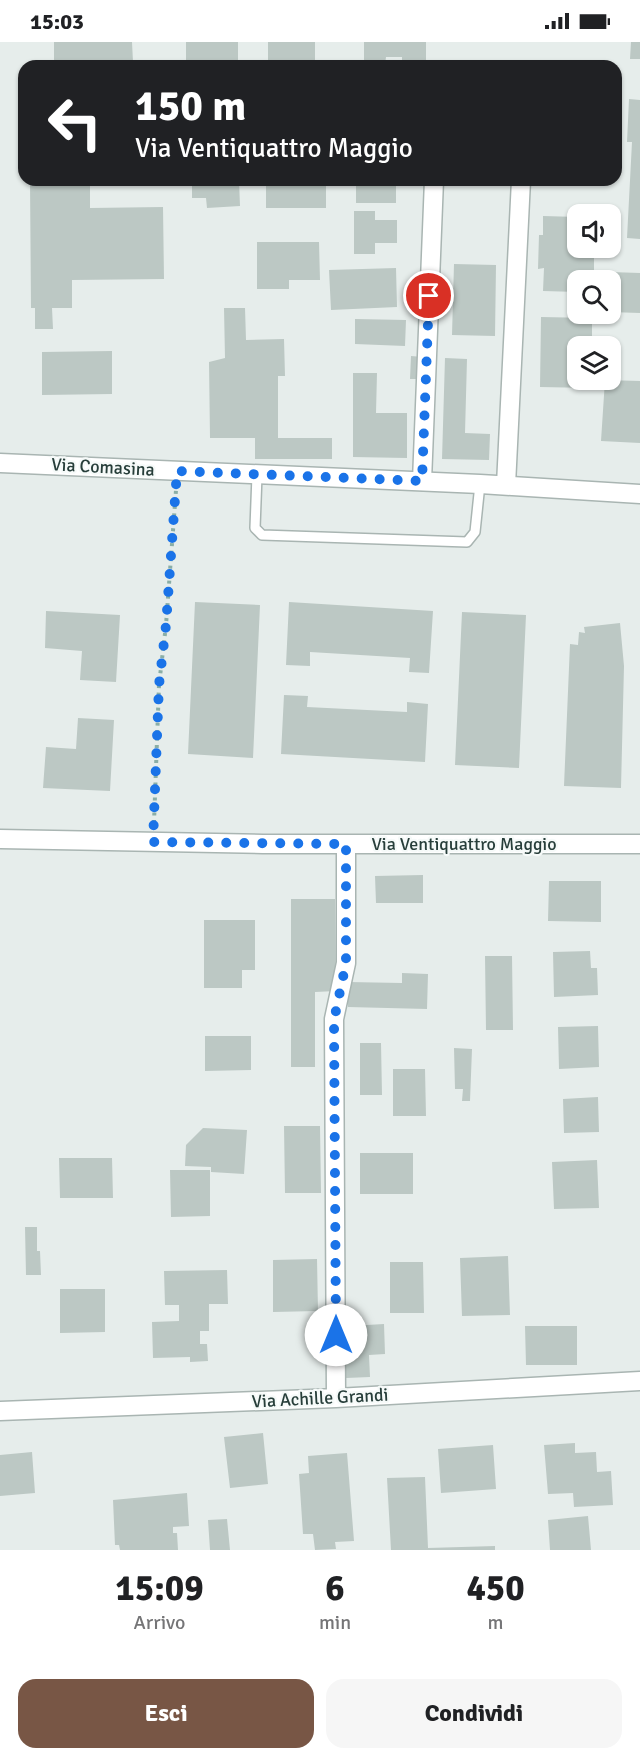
<!DOCTYPE html>
<html lang="it">
<style>
body{margin:0;font-family:Signika,sans-serif;background:#f6f6f6;color:#202124;height:100vh;display:flex;flex-direction:column;font-size:22px;white-space:nowrap}
*{box-sizing:border-box;margin:0}
p{font-size:20px;color:#757577}
.icon{flex:none;width:33px;height:33px;fill:none;stroke:currentColor;stroke-width:2;stroke-linecap:round;stroke-linejoin:round}
.map{position:relative;height:1508px;overflow:hidden}
.panel{display:flex;flex-direction:column;background:#fff;flex:1}
.panel>*{flex:none}
.top-card{position:absolute;left:18px;top:18px;width:604px;height:126px;border-radius:18px;box-shadow:0 2px 4px #0004;background:#202124;color:#fff;overflow:hidden}
.fabs{position:absolute;left:567px;top:162px;display:grid;gap:12px}
.fabs a{display:grid;place-items:center;width:54px;height:54px;border-radius:12px;background:#fff;box-shadow:0 2px 4px #0004;font-size:30px}
.pin{position:absolute;display:grid;place-items:center;width:51px;height:51px;color:#fff;margin:-26px;border:3px solid #fff;border-radius:50%;box-shadow:0 2px 6px #0007}
.me{position:absolute;width:66px;margin:-33px;rotate:0deg;stroke-linejoin:round;filter:drop-shadow(0 0 4px #0008)}
.turn{display:flex;align-items:center;gap:21px;height:126px;padding:0 18px;font-size:27px}
.turn .icon{width:78px;height:78px;stroke-width:2.5}
.turn b{display:block;font-size:42px;line-height:51px}
.eta{display:flex;justify-content:space-evenly;align-items:center;height:102px;text-align:center}
.eta b{font-size:36px;font-weight:800;line-height:42px}
.cta{display:flex;gap:12px;margin-top:auto;padding:12px 18px}
.cta a{flex:1;height:69px;border-radius:18px;background:#785645;color:#fff;font-size:24px;font-weight:800;line-height:69px;text-align:center}
.cta a+a{background:#f6f6f6;color:#202124}
.status{display:flex;justify-content:space-between;align-items:center;height:42px;padding:0 30px;background:#fff;direction:ltr}
.status svg{height:16px;fill:currentColor}
.map>svg:first-child{display:block}
.building{fill:#bcc8c4}
.lines{fill:none;stroke-linecap:round;stroke-linejoin:round}
.service-casing{stroke:#a9b5b2;stroke-width:12}
.minor-casing{stroke:#a9b5b2;stroke-width:21}
.tertiary-casing{stroke:#a9b5b2;stroke-width:21}
.path{stroke:#8aaea6;stroke-width:4;stroke-dasharray:3 4.5;stroke-linecap:butt}
.service{stroke:#fff;stroke-width:9}
.minor{stroke:#fff;stroke-width:18}
.tertiary{stroke:#fff;stroke-width:18}
.route{stroke:#1a73e8;stroke-width:10;stroke-dasharray:0 18}
.labels{text-anchor:middle;stroke-width:4.5;stroke-linejoin:round;paint-order:stroke}
.street-label{font-size:18px;fill:#273e3a;stroke:#f6faf9}
</style>
<div class="status"><b>15:03</b><svg viewBox="0 0 49 12"><path d="M0 12V9h3v3zM5 12V6h3v6zM10 12V3h3v9zM15 12V0h3v12zM26 1h20v11H26zM47 4h2v5h-2z"/></svg></div>
<div class="map">
<svg width="640" height="1508" viewBox="0 0 640 1508">
<rect width="100%" height="100%" fill="#e6edeb"/>
<path class="building" d="M54,0H132L133,20L85,21V24H54Z
M186,0H238V22L186,23Z
M268,0H315V19L268,20Z
M364,0H426V19H402V15H386L385,23H364Z
M631,0H640V17H630Z
M587,21H613V24H587Z
M629,57L640,58V197L627,196L632,100H627Z
M30,138H90V166L163,165L164,237L72,238V266H52L53,287H35V266H31Z
M192,138H239L240,164L207,166L206,156H192Z
M269,138H326V166H266V140H269Z
M356,138H396V161H356Z
M354,169H375V178H397V201H375V212H354Z
M543,174L578,175V206H594V228H580L578,250L543,249L544,226L538,227L539,193H543Z
M257,200H319L320,238H289V247H257Z
M454,222L496,223L495,294L452,293Z
M396,226L397,265L331,268L329,228Z
M610,230L640,231V271L610,270Z
M224,266H245L246,298L284,297L285,334H278V396H332V417H255V396H210L209,320L225,316Z
M541,275L592,276V304H578V338H591V346L540,345Z
M355,277L406,278L405,304L355,302Z
M112,309V352L42,353V310Z
M411,314L423,315L422,337H410Z
M445,316L467,317L465,391L490,392L489,418L442,417Z
M353,331H377L376,371H407V416L353,415Z
M605,338L640,339V401L601,399Z
M195,560L260,563L253,716L188,712Z
M289,560L433,569L429,631L409,630L410,616L310,610V624L286,623Z
M46,569L120,573L116,640L80,638L82,609L45,606Z
M462,570L526,573L519,726L455,723Z
M620,581L624,624L621,746L564,744L570,602L578,603L579,590L585,591L584,585Z
M284,653L308,654L307,665L407,670V660L428,662L425,720L281,712Z
M78,676L114,678L110,749L43,746L46,705L76,707Z
M423,833V861H376L375,834Z
M549,839H601V880L548,879Z
M291,857H335L336,949L315,950V1025H291Z
M204,878H255V928H242V946H204Z
M590,909L591,926H597L598,953L554,955L553,910Z
M485,914H512L513,988H486Z
M402,931L428,932L427,967L348,965V940L402,941Z
M598,984L599,1025L559,1027L558,985Z
M205,994H251V1028L205,1029Z
M360,1001H381L382,1053H360Z
M454,1006L472,1007L470,1059H462L463,1047H455Z
M393,1027H425L426,1074H393Z
M598,1055L599,1090L564,1091L563,1057Z
M284,1084H320L321,1151H285Z
M203,1086L247,1088L244,1132L211,1130V1125L185,1124L186,1103Z
M360,1111H413V1152H360Z
M59,1116H112L113,1156H60Z
M597,1118L599,1166L554,1167L552,1120Z
M170,1128H210V1174L171,1175Z
M25,1185H37V1209H40L41,1233H26Z
M508,1214L510,1273L462,1274L460,1216Z
M317,1217L318,1269L273,1270V1218Z
M390,1220H423L424,1271H390Z
M227,1228L228,1262H209V1289H200V1302H207L208,1319L190,1320V1315L153,1316L152,1280L179,1279V1263H165L164,1229Z
M60,1247H105V1290L60,1291Z
M384,1282L385,1312L369,1313L370,1335L346,1336L345,1321H351L350,1284Z
M525,1284H577V1323H526Z
M263,1391L268,1442L230,1446L224,1395Z
M575,1401V1411L596,1410L597,1430L611,1429L613,1463L574,1465L573,1451L548,1452L544,1403Z
M493,1403L496,1447L441,1451L438,1407Z
M32,1410L35,1451L0,1454V1413Z
M347,1411L354,1499L335,1500L336,1507L315,1508L313,1492H303L299,1432L309,1431L308,1414Z
M425,1435L428,1506L495,1504V1508H391L387,1436Z
M187,1451L189,1484L173,1485V1491H177L178,1508H120L119,1503H115L113,1458Z
M588,1474L591,1508H550L548,1478Z
M227,1477L230,1508H210L208,1478Z"/>
<g class="lines">
<g class="service-casing">
<path id="service" d="M257,433L255,486L262,493L467,500L475,490L480,442"/>
</g>
<g class="minor-casing">
<path id="minor" d="M422,439L434,138
M506,443L521,138
M0,797L263,802H640
M336,1356L334,977L346,921V802
M0,1369L336,1356L640,1339"/>
</g>
<g class="tertiary-casing">
<path id="tertiary" d="M0,421L480,442L640,452"/>
</g>
<path class="path" d="M154,781L159,643L166,583L176,448"/>
<use href="#service" class="service"/>
<use href="#minor" class="minor"/>
<use href="#tertiary" class="tertiary"/>
</g>
<g class="lines">
<path class="route" d="M336,1293L334,978L346,921V802L153,800L159,643L166,583L177,429L422,439L429,254"/>
</g>
<g class="labels">
<g class="street-label">
<text transform="translate(103 425) rotate(3)" y="6">Via Comasina</text>
<text x="464" y="808">Via Ventiquattro Maggio</text>
<text transform="translate(320 1356) rotate(-3)" y="6">Via Achille Grandi</text>
</g>
</g>
</svg>
<div class="fabs">
<a><svg class="icon" aria-label="sound" viewBox="0 0 24 24"><path d="M4 9h4l5-4v14l-5-4H4zM17 9q2 3 0 6"/></svg></a>
<a><svg class="icon" aria-label="search" viewBox="0 0 24 24"><circle cx="10" cy="10" r="6"/><path d="M15 15l6 6"/></svg></a>
<a><svg class="icon" aria-label="layers" viewBox="0 0 24 24"><path d="M12 4l9 5-9 5-9-5zM3 14l9 5 9-5"/></svg></a>
</div>
<div class="pin" style="left:429px;top:254px;background:#d93025"><svg class="icon" aria-label="arrive" viewBox="0 0 24 24"><path d="M6 21V4h12l-3 4 3 4H6"/></svg></div>
<svg class="me" style="left:336px;top:1293px" viewBox="-20 -20 40 40"><circle r="19" fill="#fff"/><path d="M0-13L10 11 0 6-10 11z" fill="#1a73e8"/></svg>
<div class="top-card">
<div class="turn"><svg class="icon" aria-label="left" viewBox="0 0 24 24"><path d="M17 20v-9H6M10 6l-5 5 5 5"/></svg><div><b>150 m</b>Via Ventiquattro Maggio</div></div>
</div>
</div>
<section class="panel">
<div class="eta">
<div><b>15:09</b><p>Arrivo</p></div>
<div><b>6</b><p>min</p></div>
<div><b>450</b><p>m</p></div>
</div>
<div class="cta"><a>Esci</a><a>Condividi</a></div>
</section>
